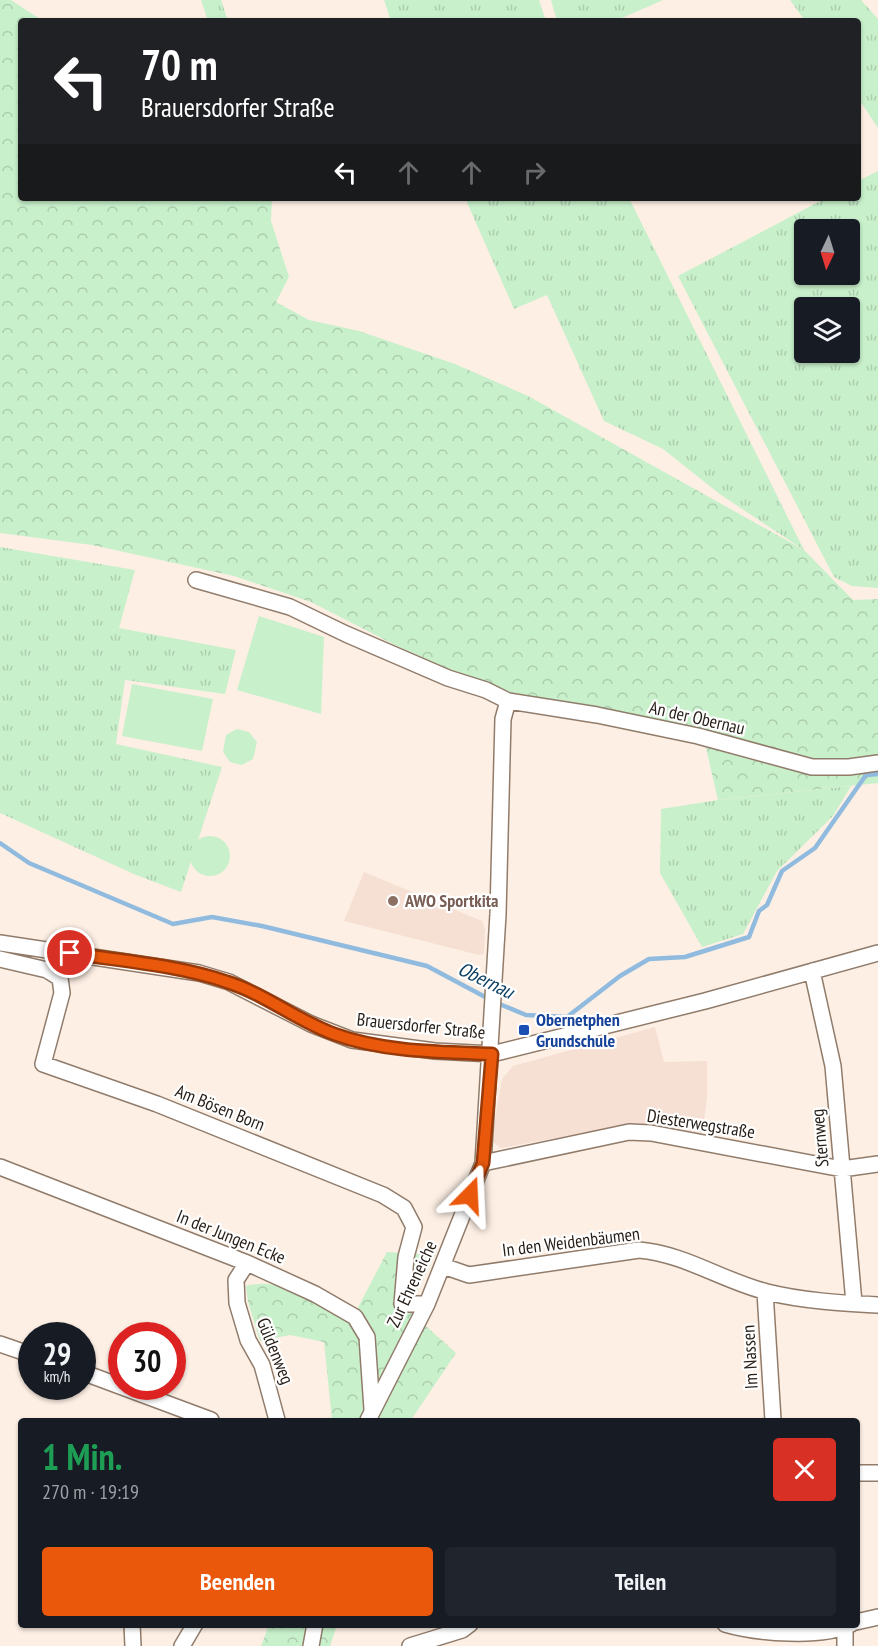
<!DOCTYPE html>
<html lang="de">
<meta charset="utf-8">
<style>
body{margin:0;font-family:"PT Sans Narrow",sans-serif;background:#20242c;color:#f1f3f6;height:100vh;display:flex;flex-direction:column;font-size:22px;white-space:nowrap}
*{box-sizing:border-box;margin:0}
p{font-size:20px;color:#9ea1a6}
.icon{flex:none;width:33px;height:33px;fill:none;stroke:currentColor;stroke-width:2;stroke-linecap:round;stroke-linejoin:round}
.map{position:relative;flex:1;overflow:hidden}
.sheet{position:absolute;left:18px;top:1418px;width:842px;height:210px;display:flex;flex-direction:column;background:#171b24;border-radius:6px;box-shadow:0 2px 4px #0004}
.sheet>*{flex:none}
.top-card{position:absolute;left:18px;top:18px;width:843px;height:183px;border-radius:6px;box-shadow:0 2px 4px #0004;background:#202124;color:#fff;overflow:hidden}
.needle{width:39px;rotate:184deg}
.buttons{position:absolute;left:794px;top:219px;display:grid;gap:12px}
.buttons a{display:grid;place-items:center;width:66px;height:66px;border-radius:6px;background:#171b24;box-shadow:0 2px 4px #0004;font-size:30px}
.speed{position:absolute;left:18px;top:1322px;display:flex;gap:12px;font-size:30px;font-weight:700;text-align:center}
.speed>*{display:grid;place-content:center;width:78px;height:78px;border-radius:50%;background:#171b24;box-shadow:0 2px 4px #0004;line-height:1}
.speed small{font-size:15px;font-weight:400}
.speed .limit{border:9px solid #d22;background:#fff;color:#111}
.pin{position:absolute;display:grid;place-items:center;width:51px;height:51px;color:#fff;margin:-26px;border:3px solid #fff;border-radius:50%;box-shadow:0 2px 6px #0007}
.me{position:absolute;width:66px;margin:-33px;rotate:21deg;stroke-linejoin:round;filter:drop-shadow(0 0 4px #0008)}
.turn{display:flex;align-items:center;gap:21px;height:126px;padding:0 24px;font-size:27px}
.turn .icon{width:78px;height:78px;stroke-width:2.5}
.turn b{display:block;font-size:42px;line-height:51px}
.lanes{display:flex;align-items:center;height:57px;padding:0 24px;background:#0003;justify-content:center;gap:30px;direction:ltr}
.lanes .off{opacity:.35}
.round{display:grid;place-items:center;flex:none;width:63px;height:63px;border-radius:6px;background:#20242c}
.headline{display:flex;align-items:center;justify-content:space-between;height:102px;padding:0 24px}
h1{font-size:36px;font-weight:800;line-height:45px;color:#1e9e55}
.action{display:flex;gap:12px;margin-top:auto;padding:12px 24px}
.action a{flex:1;height:69px;border-radius:6px;background:#ea580c;color:#fff;font-size:24px;font-weight:800;line-height:69px;text-align:center}
.action a+a{background:#20242c;color:#f1f3f6}
.map>svg:first-child{display:block}
.education{fill:#f6dfd3}
.grass{fill:url(#grass-tufts);fill-rule:evenodd}
.forest{fill:url(#forest-crowns)}
.park{fill:#c8f0cb}
.lines{fill:none;stroke-linecap:round;stroke-linejoin:round}
.stream{stroke:#90bbdf;stroke-width:4.5}
.minor-casing{stroke:#917c6b;stroke-width:18}
.minor{stroke:#fff;stroke-width:15}
.route-casing{stroke:#983908;stroke-width:15}
.route{stroke:#ea580c;stroke-width:10}
.education-dot{fill:#8d6e63;stroke:#fff;stroke-width:2}
.transit-dot{fill:#1a4fb4;stroke:#fff;stroke-width:2}
.labels{text-anchor:middle;stroke-width:4.5;stroke-linejoin:round;paint-order:stroke}
.street-label{font-size:18px;fill:#251d16;stroke:#fff}
.education-label{font-size:18px;font-weight:bold;fill:#785e54;stroke:#fff;text-anchor:start}
.transit-label{font-size:18px;font-weight:bold;fill:#164399;stroke:#fff;text-anchor:start}
.water-label{font-size:20px;font-style:italic;fill:#0e4063;stroke:#fff}
</style>
<div class="map">
<svg width="878" height="1646" viewBox="0 0 878 1646">
<defs>
<pattern id="grass-tufts" width="24" height="20" patternUnits="userSpaceOnUse" patternTransform="scale(1.5)"><rect width="24" height="20" fill="#c8f0cb"/><path d="M3 7l-1-3M5 7V3M7 7l1-3M15 17l-1-3M17 17v-4M19 17l1-3" fill="none" stroke="#accdae"/></pattern>
<pattern id="forest-crowns" width="20" height="18" patternUnits="userSpaceOnUse" patternTransform="scale(1.5)"><rect width="20" height="18" fill="#c8f0cb"/><path d="M2 6a3 3 0 1 1 6 0M12 15a3 3 0 1 1 6 0" fill="none" stroke="#accdae"/></pattern>
</defs>
<rect width="100%" height="100%" fill="#fdefe4"/>
<path class="education" d="M364,872L482,921L485,929L484,954L479,955L344,921Z
M655,1027L664,1062L707,1061V1098L702,1135L638,1123L501,1148L491,1141L502,1079L513,1066Z"/>
<path class="grass" d="M201,0H221L228,21H208Z
M384,0H539L546,21H391Z
M551,0H663L615,21H557Z
M790,0H861L878,19V128L858,98V21H805Z
M878,171V588L852,586L834,577L678,276L826,198H858V181ZM804,230H849V274H804ZM804,308H849V352H804Z
M465,198H629L804,550L721,495L663,449L604,421L547,295L514,309Z
M0,547L135,570L119,628L236,650L225,694L125,680L116,744L222,767L181,892L136,875L0,813Z
M851,786L833,816L777,871L743,934L702,947L660,873L661,809L718,800Z"/>
<path class="forest" d="M0,0H11L43,21H21V198H272L271,221L289,277L276,302L309,320L359,331L455,364L528,396L804,550L853,600L878,599V783L718,800L705,744L513,698L395,645L311,602L234,576L92,545L0,533Z
M387,1252L435,1255L408,1310L456,1353L411,1420H332L324,1342L290,1335L260,1341L248,1302L246,1286C281,1276 323,1302 354,1315Z
M269,1625H337L330,1646H261Z"/>
<path class="park" d="M259,616L324,637L321,714L237,690Z
M132,684L213,699L202,751L122,736Z
M237,729L249,732L257,742L253,759L242,765L230,762L223,752L226,735Z
M190 856a20 20 0 1 1 40 0a20 20 0 1 1-40 0Z"/>
<g class="lines">
<path class="stream" d="M0,843L29,863L173,924L212,917L262,926L427,966L489,999
M497,1003L526,1015L567,1017L620,976L649,959L685,957L749,937L759,911L767,905L782,871L815,848L866,775L878,774"/>
<g class="minor-casing">
<path id="minor" d="M196,580L290,607L346,634L448,678L486,690L508,701L597,715L698,736L812,767H849L878,763
M0,943L199,973L229,982L311,1024L352,1040L435,1051L492,1054L705,1001L878,953
M0,959L47,970L60,978L62,993L43,1064L157,1104L383,1195L404,1208L414,1227L406,1257L402,1304H427
M812,971L833,1066L854,1303
M483,1163L629,1132L651,1133L842,1169L878,1164
M0,1167L247,1263L315,1294L355,1317L367,1337L372,1409
M247,1263L236,1280L237,1303L248,1340L262,1365L277,1420
M443,1266L469,1275L639,1250C685,1254 723,1281 767,1292C803,1301 841,1303 878,1305
M765,1292L773,1420
M0,1344L32,1355
M82,1372L211,1420
M368,1420L427,1304L483,1163L498,914L503,719L508,701
M856,1473H878
M856,1622L878,1617
M132,1624L133,1646
M725,1624C756,1633 822,1639 851,1624
M182,1646L195,1624
M311,1646L315,1624
M410,1646L462,1630L470,1624
M845,1646V1627"/>
</g>
<use href="#minor" class="minor"/>
</g>
<g class="lines">
<g class="route-casing">
<path id="route" d="M70,953C122,961 178,965 227,982C265,994 296,1020 334,1034C383,1052 440,1052 492,1054L483,1163L470,1195"/>
</g>
<use href="#route" class="route"/>
</g>
<circle class="education-dot" cx="393" cy="901" r="6"/>
<rect class="transit-dot" x="518" y="1024" width="12" height="12" rx="3"/>
<g class="labels">
<g class="street-label">
<text transform="translate(697 718) rotate(13)" y="6">An der Obernau</text>
<text transform="translate(421 1026) rotate(6)" y="6">Brauersdorfer Straße</text>
<text transform="translate(220 1108) rotate(22)" y="6">Am Bösen Born</text>
<text transform="translate(701 1124) rotate(9)" y="6">Diesterwegstraße</text>
<text transform="translate(820 1138) rotate(-95)" y="6">Sternweg</text>
<text transform="translate(231 1237) rotate(22)" y="6">In der Jungen Ecke</text>
<text transform="translate(571 1242) rotate(-7)" y="6">In den Weidenbäumen</text>
<text transform="translate(412 1284) rotate(-65)" y="6">Zur Ehreneiche</text>
<text transform="translate(275 1351) rotate(68)" y="6">Güldenweg</text>
<text transform="translate(750 1357) rotate(-93)" y="6">Im Nassen</text>
</g>
<g class="education-label">
<text x="405" y="907">AWO Sportkita</text>
</g>
<g class="transit-label">
<text x="536" y="1026">Obernetphen<tspan x="536" dy="21">Grundschule</tspan></text>
</g>
<g class="water-label">
<text transform="translate(486 980) rotate(26)" y="7">Obernau</text>
</g>
</g>
</svg>
<div class="buttons">
<a><svg class="needle" viewBox="-14 -14 28 28"><path d="M0-13l5 13h-10z" fill="#e53935"/><path d="M0 13l5-13h-10z" fill="#9ea1a6"/></svg></a>
<a><svg class="icon" aria-label="layers" viewBox="0 0 24 24"><path d="M12 4l9 5-9 5-9-5zM3 14l9 5 9-5"/></svg></a>
</div>
<div class="speed"><div>29<small>km/h</small></div><div class="limit">30</div></div>
<div class="pin" style="left:70px;top:953px;background:#d93025"><svg class="icon" aria-label="arrive" viewBox="0 0 24 24"><path d="M6 21V4h12l-3 4 3 4H6"/></svg></div>
<svg class="me" style="left:470px;top:1195px" viewBox="-20 -20 40 40"><path d="M0-17L14 15 0 8-14 15z" fill="#ea580c" stroke="#fff" stroke-width="4"/></svg>
<div class="top-card">
<div class="turn"><svg class="icon" aria-label="left" viewBox="0 0 24 24"><path d="M17 20v-9H6M10 6l-5 5 5 5"/></svg><div><b>70 m</b>Brauersdorfer Straße</div></div>
<div class="lanes"><svg class="icon" aria-label="left" viewBox="0 0 24 24"><path d="M17 20v-9H6M10 6l-5 5 5 5"/></svg><svg class="icon off" aria-label="ahead" viewBox="0 0 24 24"><path d="M12 20V5M6 11l6-6 6 6"/></svg><svg class="icon off" aria-label="ahead" viewBox="0 0 24 24"><path d="M12 20V5M6 11l6-6 6 6"/></svg><svg class="icon off" aria-label="right" viewBox="0 0 24 24"><path d="M7 20v-9h11M14 6l5 5-5 5"/></svg></div>
</div>
<section class="sheet">
<div class="headline"><div><h1>1 Min.</h1><p>270 m · 19:19</p></div><a class="round" style="background:#d93025;color:#fff"><svg class="icon" aria-label="close" viewBox="0 0 24 24"><path d="M6 6l12 12M18 6L6 18"/></svg></a></div>
<div class="action"><a>Beenden</a><a>Teilen</a></div>
</section>
</div>
